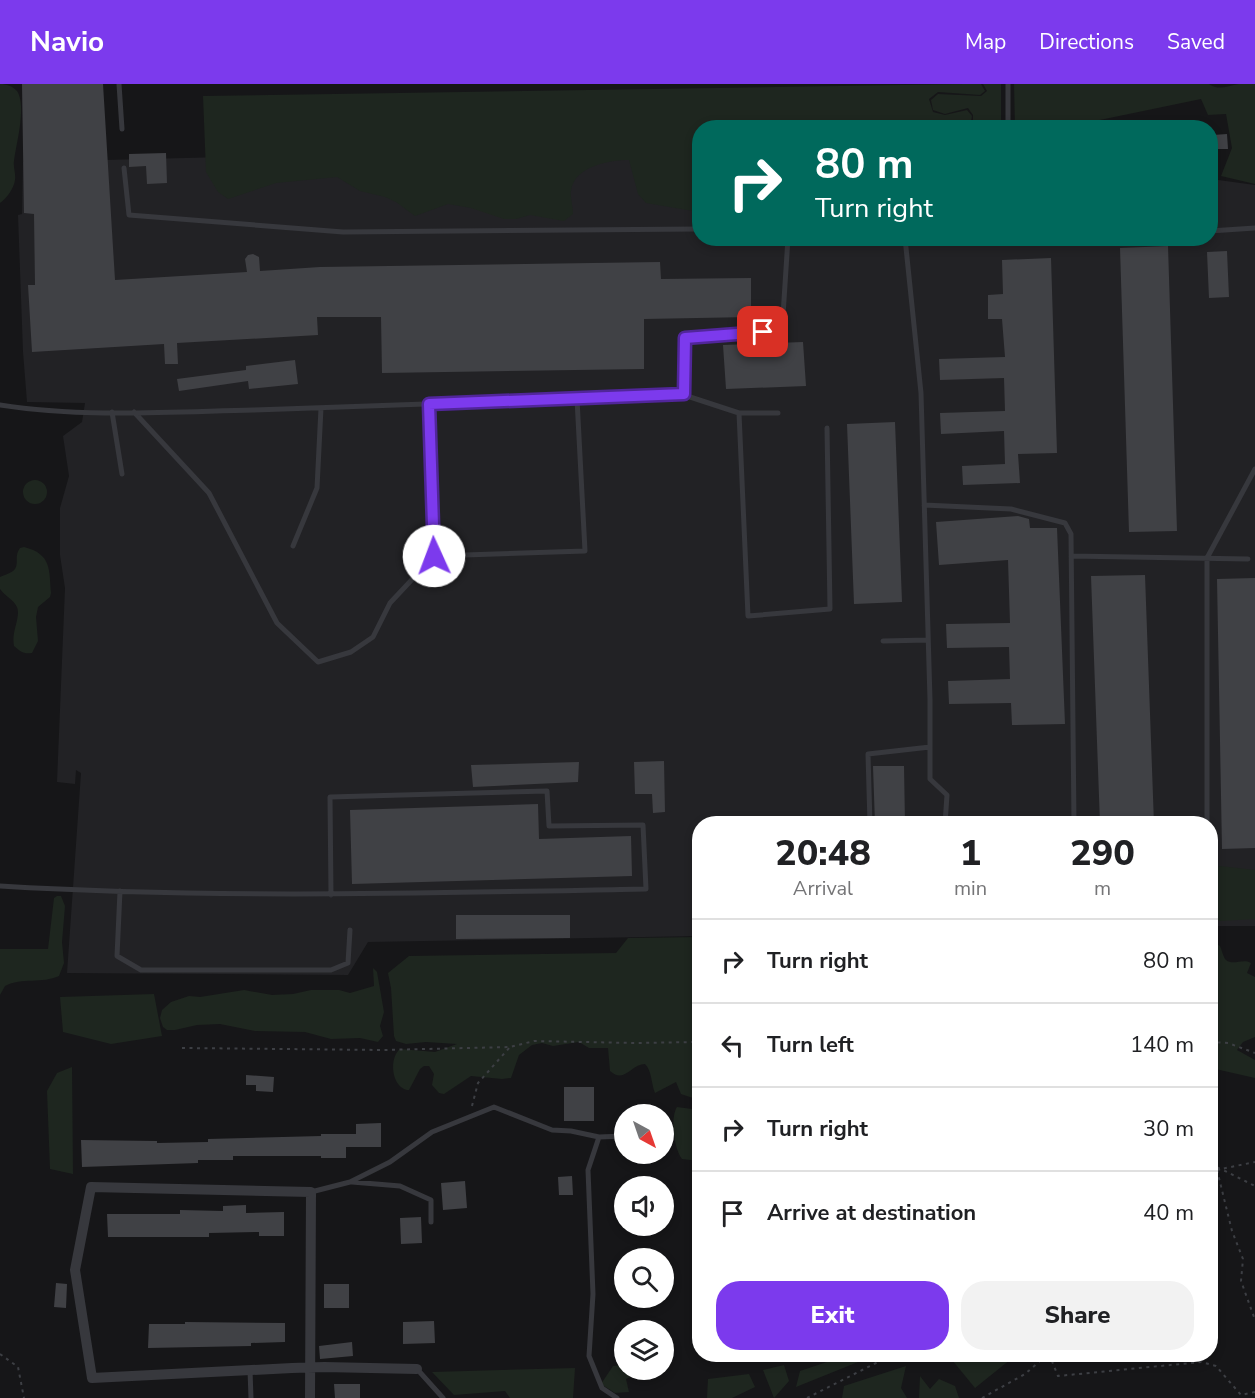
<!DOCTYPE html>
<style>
body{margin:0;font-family:"Nunito Sans",sans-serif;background:#f2f2f2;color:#202124;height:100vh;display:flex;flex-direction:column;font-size:22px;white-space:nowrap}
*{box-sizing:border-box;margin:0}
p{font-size:20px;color:#757577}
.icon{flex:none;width:33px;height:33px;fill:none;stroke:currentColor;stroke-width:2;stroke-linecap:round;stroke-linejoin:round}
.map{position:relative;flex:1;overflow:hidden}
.drawer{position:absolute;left:692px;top:732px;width:526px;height:546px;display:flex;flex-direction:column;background:#fff;border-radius:24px;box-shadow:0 3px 9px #0003}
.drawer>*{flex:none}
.top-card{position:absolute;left:692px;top:36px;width:526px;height:126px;border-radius:24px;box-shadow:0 3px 9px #0003;background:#00695c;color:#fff;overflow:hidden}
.needle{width:39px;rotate:140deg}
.fabs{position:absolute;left:614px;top:1020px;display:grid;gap:12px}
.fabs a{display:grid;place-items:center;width:60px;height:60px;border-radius:50%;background:#fff;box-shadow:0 3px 9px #0003;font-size:30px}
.pin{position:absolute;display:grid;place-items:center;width:51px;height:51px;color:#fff;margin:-26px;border-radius:12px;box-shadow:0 3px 9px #0006}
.me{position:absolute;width:66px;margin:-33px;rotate:358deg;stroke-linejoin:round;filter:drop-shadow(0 0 4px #0008)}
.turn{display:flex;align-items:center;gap:21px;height:126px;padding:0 24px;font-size:27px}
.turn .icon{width:78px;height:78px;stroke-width:2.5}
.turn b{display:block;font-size:42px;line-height:51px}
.eta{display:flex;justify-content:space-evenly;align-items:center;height:102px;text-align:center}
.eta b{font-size:36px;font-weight:800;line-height:42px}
.button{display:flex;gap:12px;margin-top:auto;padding:12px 24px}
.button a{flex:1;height:69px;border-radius:24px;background:#7c3aed;color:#fff;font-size:24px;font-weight:800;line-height:69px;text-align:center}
.button a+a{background:#f2f2f2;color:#202124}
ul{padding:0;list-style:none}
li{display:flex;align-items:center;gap:18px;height:84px;padding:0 24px;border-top:2px solid #e0e0e0}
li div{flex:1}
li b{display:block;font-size:22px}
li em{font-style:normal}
header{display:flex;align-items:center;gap:36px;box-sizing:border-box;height:84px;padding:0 30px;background:#7c3aed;color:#fff}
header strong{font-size:28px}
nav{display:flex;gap:33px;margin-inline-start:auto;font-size:21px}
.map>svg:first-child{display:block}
.built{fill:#222225}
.green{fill:#1e261f}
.building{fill:#404145}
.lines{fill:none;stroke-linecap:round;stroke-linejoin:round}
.path{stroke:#3d3f44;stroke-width:2;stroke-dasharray:3 4.5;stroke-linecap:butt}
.service{stroke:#37383d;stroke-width:5}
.minor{stroke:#37383d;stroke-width:10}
.route-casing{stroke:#51269a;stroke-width:15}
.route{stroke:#7c3aed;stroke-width:10}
</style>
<header>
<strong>Navio</strong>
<nav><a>Map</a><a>Directions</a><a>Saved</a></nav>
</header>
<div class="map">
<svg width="1255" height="1314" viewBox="0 0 1255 1314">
<rect width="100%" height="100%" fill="#161618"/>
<path class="built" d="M699,61V154H1210L1211,95L1255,101V842H1211L1210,740H699V852L368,858L348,891L67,889L81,689L76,686L75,700L57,698L65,504L60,471V424L69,392L63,352L82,338L85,319L27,318L23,268L18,131L22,130L23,78Z"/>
<path class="green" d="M0,0C7,0 12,2 17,7C27,22 16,60 14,77C13,83 16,90 15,96C14,104 7,114 0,119Z
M964,0H981L985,7L980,11L938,8L929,15L933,28L945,31L967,26L972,32L971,38L974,43L699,44V128L646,119L638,110L629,76C610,76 574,82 571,107C570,114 573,123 573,130L564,137L530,131L516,135H504L471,124L448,120L415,132L396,118L385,113L360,107L337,93L276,99L228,115L218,108L206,88L203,12Z
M983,0H1001V43H976L973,38V31L968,24L945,30L933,26L931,16L938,10L981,12L987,7Z
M1014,0H1209C1219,7 1227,2 1239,0C1244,0 1250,0 1255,0V100L1221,92L1232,64L1226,30L1208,31L1201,15L1066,43H1015Z
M23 408a12 12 0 1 1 24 0a12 12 0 1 1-24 0Z
M24,463C52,470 49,486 51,509L50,513L38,523L36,533L38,557L32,569C23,570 21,568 14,562C11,547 21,534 17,523C13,515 5,512 0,505V493C4,491 12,489 15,485C19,479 14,472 20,464Z
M1220,782L1255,786V835L1221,837L1211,836V783Z
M57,812H61L65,822L62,858L64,879L59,892C42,900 22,893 5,902L0,911V865H48L54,814Z
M699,853V1016L681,1010L676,998L655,1009C651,999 652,987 645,980C631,980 625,1000 610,987L608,964H589L579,958L553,962L542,959L532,961L519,971L511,994L502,995L471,992L444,1010L439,1009L432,1001L434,990L429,982H424L420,985L409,1006C392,1005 388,975 400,965L435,968L457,960L426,958L406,960L396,957L394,952L391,904L388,889L409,872L616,869L628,854Z
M1210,856L1220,862C1222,866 1223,873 1226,876C1233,882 1243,874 1251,879L1247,889L1255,893V953L1243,958L1237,966L1255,976V994L1211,984Z
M373,884L377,888L384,928L380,942L383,952L378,958L360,954L331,955L305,948L255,947L220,940L197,941L175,946H167L163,943L160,934L162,926L171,918L189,912L200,913L244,906L272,911L293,910L311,906H339L350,909L374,902Z
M154,910L162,952L111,960L63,948L60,913Z
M72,983L73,1090L50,1085L47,1007L57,989Z
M677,1023L699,1026V1077L682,1075C674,1065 670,1034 677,1023Z
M851,1270L863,1276L796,1303L800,1287Z
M948,1271H1016L975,1304Z
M624,1281V1286H638L639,1289L626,1295L629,1308L615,1309L601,1300L613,1282Z
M784,1281L789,1297L774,1314L763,1286Z
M906,1282L901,1304L907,1314H842L844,1302Z
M575,1284L573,1314H510L505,1307L454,1311L432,1288Z
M749,1290L755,1303L732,1314H707L708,1295Z
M920,1292L930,1305L939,1295L955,1302L959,1314H919Z"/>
<path class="building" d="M22,0H103L115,196L247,188L245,175L248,171L253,170L259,173L260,187L320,183L660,178L661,195L751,194V233L644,235V285L382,289L381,233H317L318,251L177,259L178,280H165L164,260L32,268L28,201H35L34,130L24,129Z
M1227,50L1228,65H1214L1213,51Z
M166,69L167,99L147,100L146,82L129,83V70Z
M1168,162L1177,447L1129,448L1120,164Z
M1227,167L1229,213L1209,214L1207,168Z
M1051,174L1057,369L1018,370L1020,399L963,401L962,382L1005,380L1004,347L941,350L940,329L1005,327L1004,294L940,296L939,275L1005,273L1002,235H988V211L1003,210L1002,176Z
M803,258L806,302L726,305L723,261Z
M295,276L298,300L249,305L248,297L179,307L177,295L246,286V282Z
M895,338L902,518L854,520L847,340Z
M1018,432L1029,435L1030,444H1057L1065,640L1012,641L1011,619L949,620L948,597L1010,595L1009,563L947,564L946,540L1010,539L1008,476L939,481L936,438Z
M1145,491L1154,740H1100L1091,492Z
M1255,494V764L1222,765L1217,495Z
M664,677L665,728L653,729L652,710H635L634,678Z
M579,678L578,698L473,703L471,681Z
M873,682H904L905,740H875Z
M538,720L539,755L631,752L632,792L352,800L350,726Z
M456,831H570V854L456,855Z
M246,991L274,993L273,1008L256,1007V1001H246Z
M564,1003H594V1037H564Z
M381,1039V1063H346V1074H321V1072H233V1076H198V1079L82,1083L81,1056L157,1057V1059L208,1058V1055L321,1052V1050H356V1040Z
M572,1092L573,1111H559L558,1093Z
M465,1097L467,1124L443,1126L441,1099Z
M246,1121V1129L284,1128V1152H259V1148L209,1149V1153H108L107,1130H180V1126L223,1127V1122Z
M421,1133L422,1159L401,1160L400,1134Z
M56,1199L67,1200L66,1224L54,1223Z
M324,1200H349V1224H324Z
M434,1237L435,1259L403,1260V1238Z
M185,1238L285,1239V1258L251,1259V1262L148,1264L149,1240H185Z
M352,1258L353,1272L320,1275L319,1262Z
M334,1300H360V1314H335Z"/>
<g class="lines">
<path class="path" d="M991,44L1000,42
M1210,958L1228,959L1255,969
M182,964L383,966L510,963L534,957L635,959L699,958
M472,1022L478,999L510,963
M1210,1080L1221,1085L1255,1078
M1217,1086L1232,1147L1243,1175L1241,1197L1254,1233
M1210,1088L1221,1085L1255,1102
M0,1270L18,1283L24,1314
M1049,1270L1058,1292L1201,1278L1216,1282L1241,1311L1255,1308
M807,1314L876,1279L882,1270
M982,1314L1025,1290L1048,1270"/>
<path class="service" d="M119,0L122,45
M1008,0V44
M124,84L129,131L343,148L699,145
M1210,147L1255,144
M905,154L921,309L930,615V695L947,711L945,740
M684,311L739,329L748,532L830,525L827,344
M0,321C83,334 169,328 253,326C397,322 541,316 684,311L685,254L782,247L788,154
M112,328L122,390
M134,328L209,409L277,539L318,578L351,568L373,553L390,519L434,472L429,320
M739,329H778
M924,421L1011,425L1065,439L1071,450L1074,740
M293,462L317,404L321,324
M434,472L585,467L577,315
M1071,472L1248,475
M883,557L928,556
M870,740L868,670L930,663
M1207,740V474L1255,385
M0,802C215,815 431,809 646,805L643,741L549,742L547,707L330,713L331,811
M120,807L117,872L141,886H331L348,879L350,846
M599,1053L588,1086L593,1210L589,1272L602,1304L617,1314
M352,1098L400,1102L431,1116V1138
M311,1108L350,1098L390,1078L432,1048L494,1023L552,1046L571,1047L599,1053L624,1052
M417,1285L443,1314
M250,1286L251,1314"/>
<path class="minor" d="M310,1314L311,1108L91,1103L75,1186L92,1294L292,1284L324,1283L417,1285"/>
</g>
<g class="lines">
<g class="route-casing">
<path id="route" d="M434,472L429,320L684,310L685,254L763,248"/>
</g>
<use href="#route" class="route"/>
</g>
</svg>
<div class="fabs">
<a><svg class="needle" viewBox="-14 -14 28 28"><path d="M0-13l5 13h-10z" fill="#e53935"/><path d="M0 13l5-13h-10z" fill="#757577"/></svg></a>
<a><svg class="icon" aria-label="sound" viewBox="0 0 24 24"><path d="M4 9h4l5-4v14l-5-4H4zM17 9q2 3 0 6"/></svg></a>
<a><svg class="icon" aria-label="search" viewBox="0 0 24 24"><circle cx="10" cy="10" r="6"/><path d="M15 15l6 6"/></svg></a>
<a><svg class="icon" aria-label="layers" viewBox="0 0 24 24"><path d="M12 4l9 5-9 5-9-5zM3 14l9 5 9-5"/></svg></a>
</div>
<div class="pin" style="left:763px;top:248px;background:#d93025"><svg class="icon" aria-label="arrive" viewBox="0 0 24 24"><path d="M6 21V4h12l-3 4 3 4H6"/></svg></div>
<svg class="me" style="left:434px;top:472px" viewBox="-20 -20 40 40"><circle r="19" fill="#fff"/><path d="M0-13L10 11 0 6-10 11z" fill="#7c3aed"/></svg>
<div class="top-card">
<div class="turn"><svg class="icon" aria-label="right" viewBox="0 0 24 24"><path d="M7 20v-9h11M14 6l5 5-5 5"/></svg><div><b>80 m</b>Turn right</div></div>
</div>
<section class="drawer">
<div class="eta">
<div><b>20:48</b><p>Arrival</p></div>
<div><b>1</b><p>min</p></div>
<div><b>290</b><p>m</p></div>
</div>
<ul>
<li><svg class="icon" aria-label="right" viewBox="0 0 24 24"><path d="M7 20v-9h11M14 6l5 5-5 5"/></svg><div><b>Turn right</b></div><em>80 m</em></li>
<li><svg class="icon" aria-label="left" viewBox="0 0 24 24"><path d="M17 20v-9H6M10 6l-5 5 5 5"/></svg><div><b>Turn left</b></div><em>140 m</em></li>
<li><svg class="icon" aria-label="right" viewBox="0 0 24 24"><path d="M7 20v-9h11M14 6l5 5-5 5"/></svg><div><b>Turn right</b></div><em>30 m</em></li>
<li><svg class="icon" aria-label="arrive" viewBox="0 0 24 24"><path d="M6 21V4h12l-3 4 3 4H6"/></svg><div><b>Arrive at destination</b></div><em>40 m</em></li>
</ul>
<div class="button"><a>Exit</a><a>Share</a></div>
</section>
</div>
